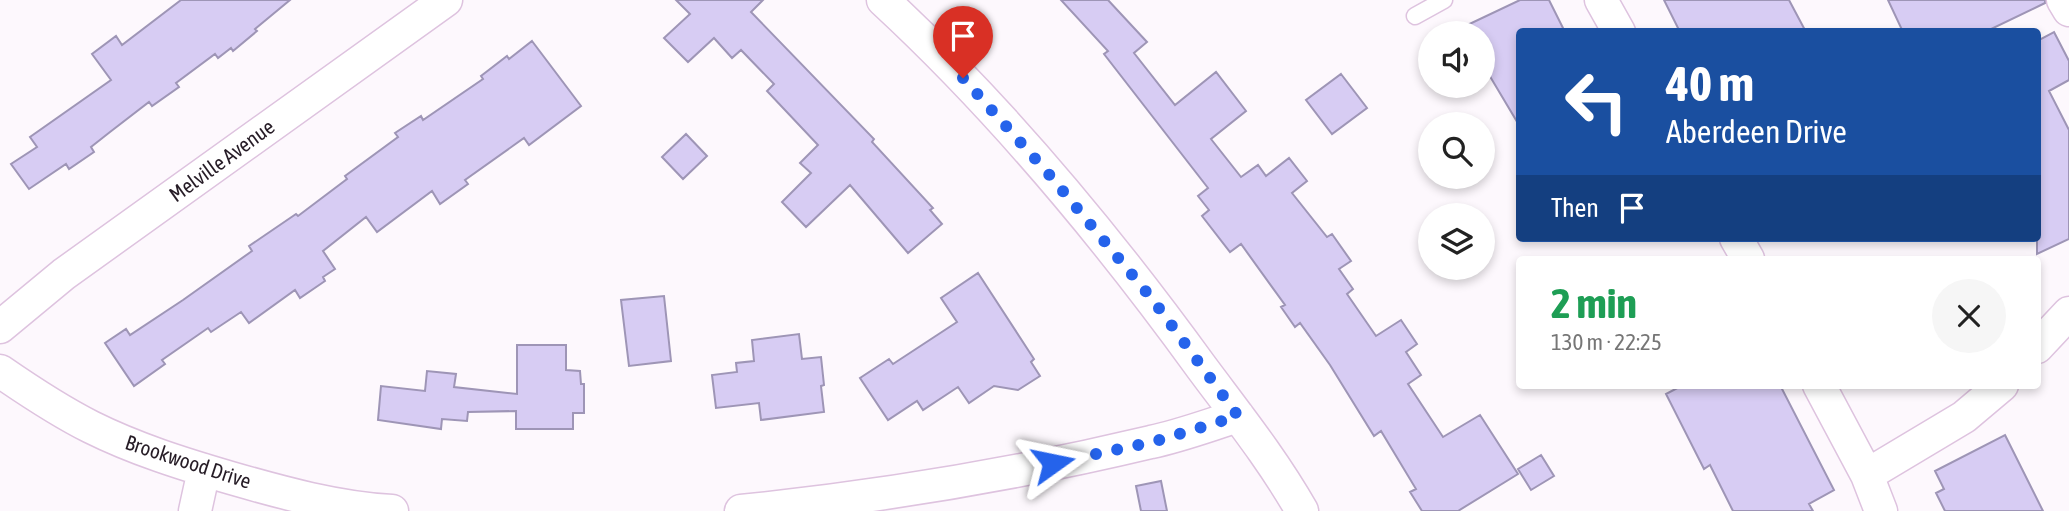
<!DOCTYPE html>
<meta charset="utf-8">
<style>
body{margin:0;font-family:"Asap Condensed",sans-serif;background:#f6f6f6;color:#222;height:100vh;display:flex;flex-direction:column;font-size:26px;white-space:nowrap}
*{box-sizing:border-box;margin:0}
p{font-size:23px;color:#767676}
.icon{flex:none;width:38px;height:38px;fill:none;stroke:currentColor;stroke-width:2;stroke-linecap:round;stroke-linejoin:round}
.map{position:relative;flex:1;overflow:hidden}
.details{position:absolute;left:1516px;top:256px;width:525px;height:133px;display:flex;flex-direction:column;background:#fff;border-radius:7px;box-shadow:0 4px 10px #0003}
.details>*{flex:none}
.guide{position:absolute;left:1516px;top:28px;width:525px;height:214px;border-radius:7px;box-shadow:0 4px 10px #0003;background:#1a4fa0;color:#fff;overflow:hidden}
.buttons{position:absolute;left:1418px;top:21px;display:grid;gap:14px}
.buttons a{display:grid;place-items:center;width:77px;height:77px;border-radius:50%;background:#fff;box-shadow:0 4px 10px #0003;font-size:35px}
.pin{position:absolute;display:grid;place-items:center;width:60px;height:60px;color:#fff;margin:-72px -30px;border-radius:50% 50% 50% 0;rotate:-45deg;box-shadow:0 0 7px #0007}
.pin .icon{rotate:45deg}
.me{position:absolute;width:77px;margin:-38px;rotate:78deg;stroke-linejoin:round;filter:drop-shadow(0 0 5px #0008)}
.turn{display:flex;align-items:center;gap:24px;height:147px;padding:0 35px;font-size:32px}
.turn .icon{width:91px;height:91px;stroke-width:2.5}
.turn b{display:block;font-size:49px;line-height:60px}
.then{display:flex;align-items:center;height:66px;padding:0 35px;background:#0003;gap:14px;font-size:26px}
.round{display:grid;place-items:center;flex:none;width:74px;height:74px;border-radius:37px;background:#f6f6f6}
.head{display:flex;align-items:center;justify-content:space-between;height:119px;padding:0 35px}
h1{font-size:42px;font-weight:700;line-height:52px;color:#1e9e55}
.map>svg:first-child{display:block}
.building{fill:#d7ccf3;stroke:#9e95b6;stroke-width:2}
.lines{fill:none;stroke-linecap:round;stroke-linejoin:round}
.lane-casing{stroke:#dec3df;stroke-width:19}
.street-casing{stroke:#dec3df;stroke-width:35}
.lane{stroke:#fff;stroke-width:16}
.street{stroke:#fff;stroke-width:32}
.route{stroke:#2563eb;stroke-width:12;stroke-dasharray:0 21.6}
.labels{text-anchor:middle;stroke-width:5;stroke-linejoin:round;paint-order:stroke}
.street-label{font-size:21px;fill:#261c26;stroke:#fff}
</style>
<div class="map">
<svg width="2069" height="511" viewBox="0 0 2069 511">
<rect width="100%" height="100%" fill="#fdf8fd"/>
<path class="building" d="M181,0H290L255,29L257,31L233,51L231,48L218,58L215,54L176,83L179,87L152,106L149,102L110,132L91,147L94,152L69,169L66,164L29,189L11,164L37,147L30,137L111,80L92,54L116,36L122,45Z
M676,0H763L751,12L874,139L872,142L933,208L930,210L942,224L908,253L850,185L806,227L782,202L811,173L800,163L818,145L767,91L774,84L741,50L732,58L714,38L688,62L664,38L690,14Z
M1061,0H1108L1147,42L1134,53L1175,105L1216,72L1246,111L1211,139L1241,177L1258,165L1266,176L1289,158L1307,181L1292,193L1327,237L1332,234L1351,261L1339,269L1353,289L1347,294L1376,336L1401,320L1417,344L1406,352L1421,375L1408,384L1443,437L1480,415L1518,474L1458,511H1422L1410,492L1416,489L1381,431L1374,436L1330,365L1300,323L1295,327L1281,307L1285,305L1241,244L1230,252L1202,216L1209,210L1198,196L1208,188L1104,54L1108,51Z
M1520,0H1549L1565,32H1519V125L1482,63V33H1464L1461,28Z
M1664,0H1789L1806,32H1680Z
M1888,0H2045V3L1985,32H1903Z
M2054,32L2069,61V80L2049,91L2069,130V239L2037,254V41Z
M532,41L581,106L529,145L524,138L465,180L468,184L440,204L432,191L377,232L366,217L323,251L335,269L323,277L325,281L300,298L295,290L249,323L241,312L211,332L208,328L162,360L165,364L134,386L105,343L126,329L130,335L183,300L252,251L249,246L296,214L298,216L347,179L345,176L398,137L395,133L421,116L423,120L483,79L481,76L507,56L509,59Z
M1341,74L1367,108L1332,134L1306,100Z
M686,134L707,156L683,179L662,157Z
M978,273L1034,359L1031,362L1040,376L1018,390L994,386L969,403L958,387L923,410L917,401L888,420L860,378L889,359L893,364L957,322L941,298Z
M664,296L671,361L629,366L621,300Z
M799,334L802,359L821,357L824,385L821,386L824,412L761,420L759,403L716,408L712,375L737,372L736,363L754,361L752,340Z
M517,345H566V370L580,371L581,384H584V413H573V429H516V411L468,412L467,421L442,419L441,429L378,420L381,386L425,391L427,371L456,374L454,387L517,394Z
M1683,385H1780L1834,490L1809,504L1813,511H1733L1710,465L1704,469L1666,394Z
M2005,435L2043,511H1945L1936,493L1944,489L1935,471Z
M1541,455L1554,476L1531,490L1518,469Z
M1161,481L1167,511H1141L1136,486Z"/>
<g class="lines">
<g class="lane-casing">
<path id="lane" d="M1415,16L1444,0"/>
</g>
<g class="street-casing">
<path id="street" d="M883,0C1002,110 1107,237 1202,368C1237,415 1273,460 1302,511
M1601,0L1619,32
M2063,0L2069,10
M1736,238L1748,259
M0,327L64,274L446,0
M2037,347L2069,313
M0,371C29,391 59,411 91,427C135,449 183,464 231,478C283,493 338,508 392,511
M1819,385L1867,475L1881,511
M1867,475L1964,417L2002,385
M195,511L204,470
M741,511C878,497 1017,474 1151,442C1180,436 1209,425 1238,416"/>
</g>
<use href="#lane" class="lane"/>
<use href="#street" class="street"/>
</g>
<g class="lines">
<path class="route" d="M963,78L1047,172L1153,300L1238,416L1153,442L1053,463"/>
</g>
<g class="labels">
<g class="street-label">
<text transform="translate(222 161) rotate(-36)" y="7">Melville Avenue</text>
<text transform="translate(188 462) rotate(18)" y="7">Brookwood Drive</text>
</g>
</g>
</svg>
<div class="buttons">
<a><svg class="icon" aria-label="sound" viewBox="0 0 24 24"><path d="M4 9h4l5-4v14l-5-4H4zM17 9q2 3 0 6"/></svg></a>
<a><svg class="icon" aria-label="search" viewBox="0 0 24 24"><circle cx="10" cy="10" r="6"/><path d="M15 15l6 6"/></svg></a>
<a><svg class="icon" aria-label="layers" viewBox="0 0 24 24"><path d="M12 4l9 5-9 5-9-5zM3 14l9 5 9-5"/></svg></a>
</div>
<div class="pin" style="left:963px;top:78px;background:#d93025"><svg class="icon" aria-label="arrive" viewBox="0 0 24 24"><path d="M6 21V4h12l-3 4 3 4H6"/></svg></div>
<svg class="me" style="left:1053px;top:463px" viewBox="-20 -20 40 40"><path d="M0-17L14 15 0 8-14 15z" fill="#2563eb" stroke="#fff" stroke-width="4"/></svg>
<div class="guide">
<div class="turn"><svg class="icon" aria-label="left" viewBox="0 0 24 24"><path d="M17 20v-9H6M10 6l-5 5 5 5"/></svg><div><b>40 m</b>Aberdeen Drive</div></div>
<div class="then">Then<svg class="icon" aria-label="arrive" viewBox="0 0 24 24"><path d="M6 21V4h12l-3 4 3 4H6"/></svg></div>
</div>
<section class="details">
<div class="head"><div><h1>2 min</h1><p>130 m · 22:25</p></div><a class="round"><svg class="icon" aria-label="close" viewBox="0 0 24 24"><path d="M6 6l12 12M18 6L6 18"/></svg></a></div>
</section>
</div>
